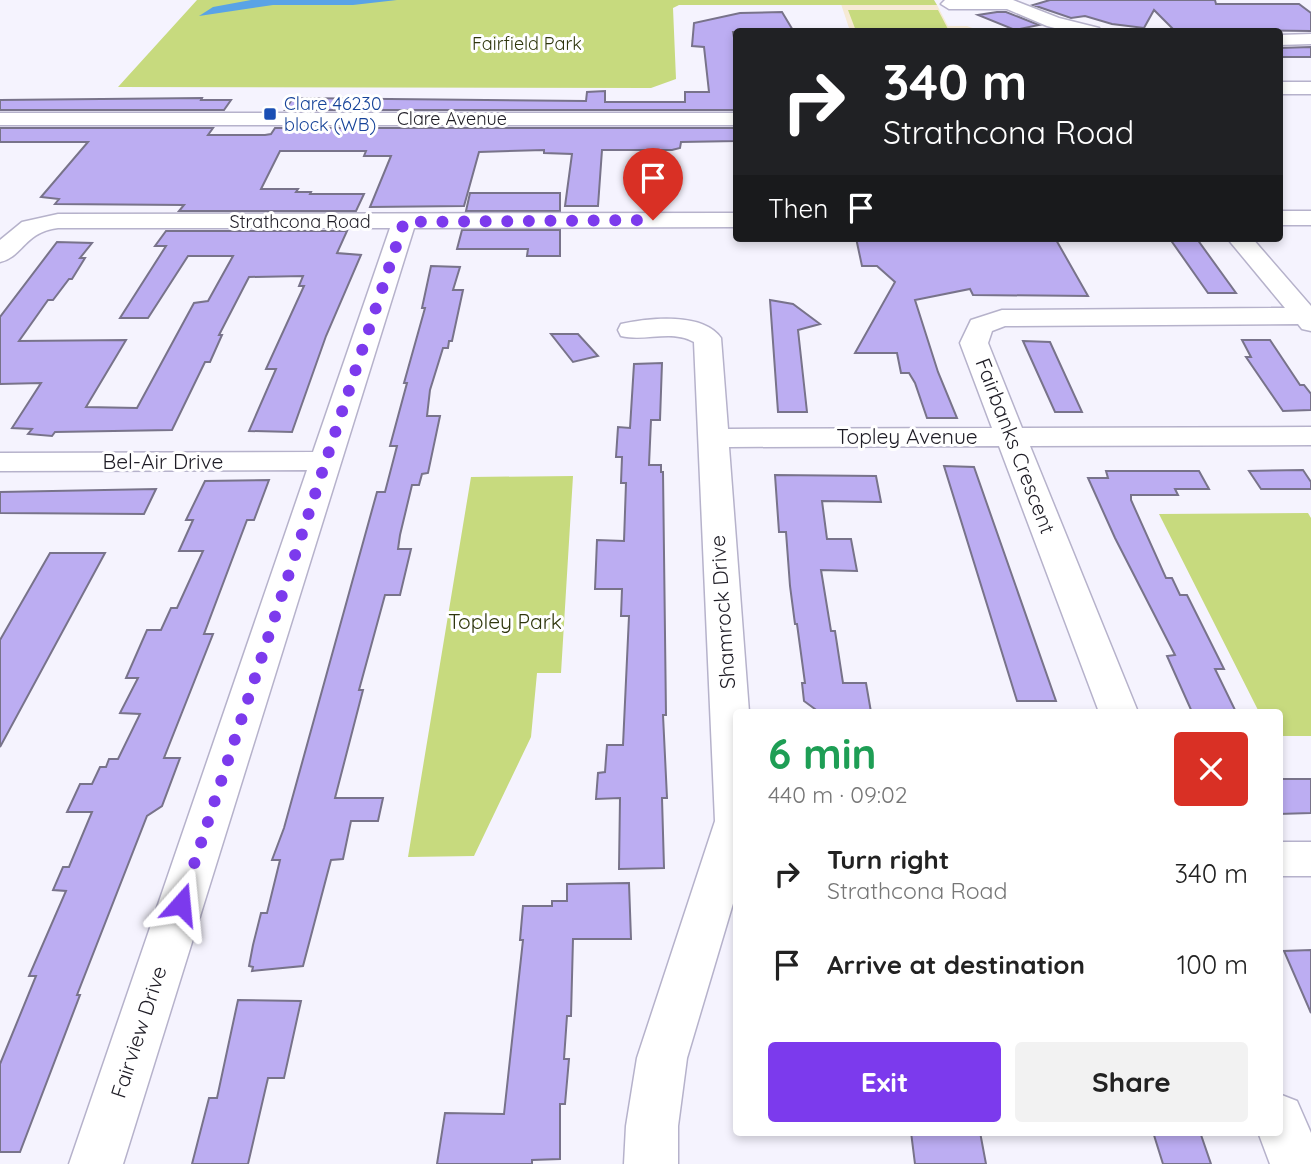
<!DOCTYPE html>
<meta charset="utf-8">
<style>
body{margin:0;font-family:Quicksand,sans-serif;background:#f2f2f2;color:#222;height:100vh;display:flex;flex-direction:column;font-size:26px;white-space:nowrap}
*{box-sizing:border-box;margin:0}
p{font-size:23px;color:#767676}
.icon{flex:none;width:38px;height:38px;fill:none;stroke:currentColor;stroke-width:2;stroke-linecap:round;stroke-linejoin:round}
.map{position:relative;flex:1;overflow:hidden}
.side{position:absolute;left:733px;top:709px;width:550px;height:427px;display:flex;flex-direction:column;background:#fff;border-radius:7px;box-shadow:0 4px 10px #0003}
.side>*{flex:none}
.guide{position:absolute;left:733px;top:28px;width:550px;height:214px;border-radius:7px;box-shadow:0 4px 10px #0003;background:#202124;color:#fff;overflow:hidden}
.pin{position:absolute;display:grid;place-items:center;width:60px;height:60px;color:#fff;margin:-72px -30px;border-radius:50% 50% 50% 0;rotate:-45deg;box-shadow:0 0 7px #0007}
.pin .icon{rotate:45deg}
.me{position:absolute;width:77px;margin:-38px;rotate:18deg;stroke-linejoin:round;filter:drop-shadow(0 0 5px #0008)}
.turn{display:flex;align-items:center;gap:24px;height:147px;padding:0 35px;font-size:32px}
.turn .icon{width:91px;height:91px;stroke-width:2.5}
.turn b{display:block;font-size:49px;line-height:60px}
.then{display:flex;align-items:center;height:66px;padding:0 35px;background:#0003;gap:14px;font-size:26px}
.round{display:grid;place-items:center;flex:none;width:74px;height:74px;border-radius:7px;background:#f2f2f2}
.summary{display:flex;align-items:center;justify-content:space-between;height:119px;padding:0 35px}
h1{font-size:42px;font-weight:800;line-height:52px;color:#1e9e55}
.action{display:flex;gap:14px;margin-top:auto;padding:14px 35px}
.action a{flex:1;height:80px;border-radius:7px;background:#7c3aed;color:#fff;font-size:28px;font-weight:800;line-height:80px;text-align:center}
.action a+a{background:#f2f2f2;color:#222}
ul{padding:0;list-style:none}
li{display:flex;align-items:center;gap:21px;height:91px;padding:0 35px}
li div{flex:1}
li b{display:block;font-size:26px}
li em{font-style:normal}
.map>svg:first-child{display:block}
.education{fill:#f6ead5}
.green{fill:#c7da7e}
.water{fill:#59a3e6}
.building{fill:#bcadf2;stroke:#78738a;stroke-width:2}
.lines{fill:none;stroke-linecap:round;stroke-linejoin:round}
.minor-casing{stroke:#b6b2cb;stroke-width:3}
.minor{fill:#fff;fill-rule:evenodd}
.route{stroke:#7c3aed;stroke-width:12;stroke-dasharray:0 21.6}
.transit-dot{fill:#1a4fb4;stroke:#fff;stroke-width:2.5}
.labels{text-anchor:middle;stroke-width:6;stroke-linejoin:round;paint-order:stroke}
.far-park-label{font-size:18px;fill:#2f360d;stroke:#fff}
.far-transit-label{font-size:18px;fill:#164399;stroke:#fff;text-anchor:start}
.far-street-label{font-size:18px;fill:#1e1c25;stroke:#fff}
.street-label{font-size:21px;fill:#1e1c25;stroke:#fff}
.park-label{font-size:21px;fill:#2f360d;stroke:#fff}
</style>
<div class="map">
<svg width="1311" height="1164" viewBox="0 0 1311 1164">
<rect width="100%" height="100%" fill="#f5f3fe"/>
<path class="education" d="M841,4L937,5L948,26H967L981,31H850Z"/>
<path class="green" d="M197,0H934L937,5H679L673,8L676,79L651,88L118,87Z
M848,10H938L949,31H856Z
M573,476L561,673H537L531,737L474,856L408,857L471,477Z
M1308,513L1311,518V736H1279V712H1259L1159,514Z"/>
<path class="water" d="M251,0H397L353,5H273L199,16L213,7Z"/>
<path class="building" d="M1050,0H1215L1216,4H1299L1311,13V31L1173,29L1154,10L1144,28L1112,24L1085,16L1071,18L1033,5Z
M782,12L794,32H733L737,55V110H285L293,98L586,101L587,92L605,91V102H685V92H709L704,47L692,46L694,23L740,13Z
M997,12H1006L1039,25L1015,30L978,15Z
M1311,47V57H1279V48Z
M202,98L201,100H231L224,110H0V100Z
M0,128H213L208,135H265L271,134L275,128H737V141L681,142L680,148L672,150H602L598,206H565L572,154L544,153V150L479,152L464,206L370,207L391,156H364L366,151H280L261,189H298L296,192H311L310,194H364L356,211H179L184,205L55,204L59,199L41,197L88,142H0Z
M470,193H560V211H466Z
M462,230H560V256H527L528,249H457Z
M166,231H347L337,253L361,255L326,336L292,432L249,431L276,369H266L304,286H299L303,276L249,277L219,335H222L210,362H205L172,430L55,432L52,436L28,434L32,429L12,428L41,383L0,384V317L57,242L92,243L80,258H85L72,279H69L53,300H48L19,341L126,340L86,407L137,408L194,303L208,301L233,256H188L148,318H120L166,246H155Z
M856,238H1055L1088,296L973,295L970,289L915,300L938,372L957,418H927L915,383L909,373H901L897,353H855L895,282L877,266H862Z
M1170,239H1197L1236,293H1208Z
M431,266L460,267L453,290H463L452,341H449L448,348H443L430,390L427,416H440L428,473L422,474L419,485H412L400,535L398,549H411L400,595H385L359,690H363L335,798H383L378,821H351L343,859L331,860L303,966L252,971L253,967L249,966L253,945L261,913H267L280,860H272L284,828L377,492H385L397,446H390L407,383H404L425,308H422Z
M770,300L793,304L820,324L798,330L807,412H778Z
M551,334H578L598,356L573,362Z
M1242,340H1270L1300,385H1304L1311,394V410L1283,411L1246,357H1251Z
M1023,341L1050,342L1082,412H1055Z
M662,363L660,420H651L649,465H661V472H663L666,715H663L667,798H662L664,868L619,869L620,798L596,799L598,773L605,772L607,745H623L629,616H621L622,589H595L597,540L624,541L626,483H621L622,457H616L618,427L630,428L634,364Z
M944,466L974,467L1056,701H1017Z
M1303,470L1311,482V489H1261L1249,471Z
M1106,471H1199L1209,489H1175L1178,495H1131V500L1166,578H1172L1180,595H1187L1224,669H1215L1236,712H1192L1167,656L1175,655L1115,538L1088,478H1108Z
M775,475L876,476L881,502L822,501L827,539H851L857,571L821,570L831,631H835L843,683H866L871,712H819L804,701L802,683H805L797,624H795L790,586L786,532H779Z
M269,480L254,520H247L204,634H213L164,758H180L162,806L147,816L77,995H80L20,1152H0V1064L36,976H29L66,891L53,890L63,867H69L92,812H67L80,784H92L100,767H106L109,759H118L140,714L120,713L138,678H126L147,630H161L171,608H177L203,551H179L193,520H186L205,481Z
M156,489L144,514L0,513V492Z
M50,553H105L0,747V640Z
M1279,779H1311V813L1279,814Z
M629,883L631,939H573L571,1016H567L564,1059H569L565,1104H560V1159L532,1160V1164H437L445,1113L504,1114L523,940H520L523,906H552V901H567V884Z
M1311,950V1013L1284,951Z
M238,1000L301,1001L284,1078H268L248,1164H192L209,1098H217Z
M911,1132H980L986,1164H915Z
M1153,1132H1200L1211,1164H1163Z"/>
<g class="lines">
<g class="minor-casing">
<path id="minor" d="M945,0H1013L1059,18L1099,28L1101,32H1070L1047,26L1007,9H949L941,4Z
M1311,34V44L1279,45V35Z
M1279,82H1311V94H1279Z
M0,113H737V125H0Z
M1279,211H1311V225H1279Z
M737,213V227L414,228L123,1164H69L307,470L0,471V453L313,452L390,228H58C24,232 23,257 0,262V240L22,222L58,214Z
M1227,238H1252L1311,306V331L1302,329L1298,324L1005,326L992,331L988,343L1022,428L1311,427V445L1030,446L1138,712H1099L999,446L729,447L749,712H737V890L687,1058L678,1126V1164H624L626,1126L637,1058L715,821L694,342C671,329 646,342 621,336L618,330L621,324C649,318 703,312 721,338L728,429L992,428L960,343L971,320L1002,310L1285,308Z
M1279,842H1311V876H1279Z
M1279,1094L1297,1101L1311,1133V1164H1270L1258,1132H1279Z"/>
</g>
<use href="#minor" class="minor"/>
</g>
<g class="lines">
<path class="route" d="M181,904L404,222L653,220"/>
</g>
<rect class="transit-dot" x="263" y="107" width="14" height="14" rx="3.5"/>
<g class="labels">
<g class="far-park-label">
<text x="527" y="50">Fairfield Park</text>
</g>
<g class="far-transit-label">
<text x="284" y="110">Clare 46230<tspan x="284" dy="21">block (WB)</tspan></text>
</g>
<g class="far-street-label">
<text x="452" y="125">Clare Avenue</text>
<text x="300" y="228">Strathcona Road</text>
</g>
<g class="street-label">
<text x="907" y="444">Topley Avenue</text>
<text transform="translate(1015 446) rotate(69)" y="7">Fairbanks Crescent</text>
<text x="163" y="469">Bel-Air Drive</text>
<text transform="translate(723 612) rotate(-94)" y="7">Shamrock Drive</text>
<text transform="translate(139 1032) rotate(-72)" y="7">Fairview Drive</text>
</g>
<g class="park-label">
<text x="505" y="629">Topley Park</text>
</g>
</g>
</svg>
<div class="pin" style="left:653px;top:220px;background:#d93025"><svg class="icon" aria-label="arrive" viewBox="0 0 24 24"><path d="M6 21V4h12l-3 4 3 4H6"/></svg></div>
<svg class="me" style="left:181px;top:904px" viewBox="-20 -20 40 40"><path d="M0-17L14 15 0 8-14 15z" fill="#7c3aed" stroke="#fff" stroke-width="4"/></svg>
<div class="guide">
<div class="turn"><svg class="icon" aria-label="right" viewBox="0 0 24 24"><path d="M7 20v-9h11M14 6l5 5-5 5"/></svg><div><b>340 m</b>Strathcona Road</div></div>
<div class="then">Then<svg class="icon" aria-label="arrive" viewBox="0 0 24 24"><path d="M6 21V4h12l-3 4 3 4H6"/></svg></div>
</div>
<section class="side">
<div class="summary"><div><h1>6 min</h1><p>440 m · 09:02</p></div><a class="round" style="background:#d93025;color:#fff"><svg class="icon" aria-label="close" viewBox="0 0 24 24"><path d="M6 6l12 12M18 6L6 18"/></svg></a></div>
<ul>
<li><svg class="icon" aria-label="right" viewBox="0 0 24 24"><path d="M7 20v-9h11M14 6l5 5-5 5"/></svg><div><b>Turn right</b><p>Strathcona Road</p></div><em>340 m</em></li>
<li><svg class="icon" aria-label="arrive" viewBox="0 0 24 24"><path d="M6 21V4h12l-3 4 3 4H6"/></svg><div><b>Arrive at destination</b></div><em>100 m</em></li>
</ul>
<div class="action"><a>Exit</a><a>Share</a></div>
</section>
</div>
